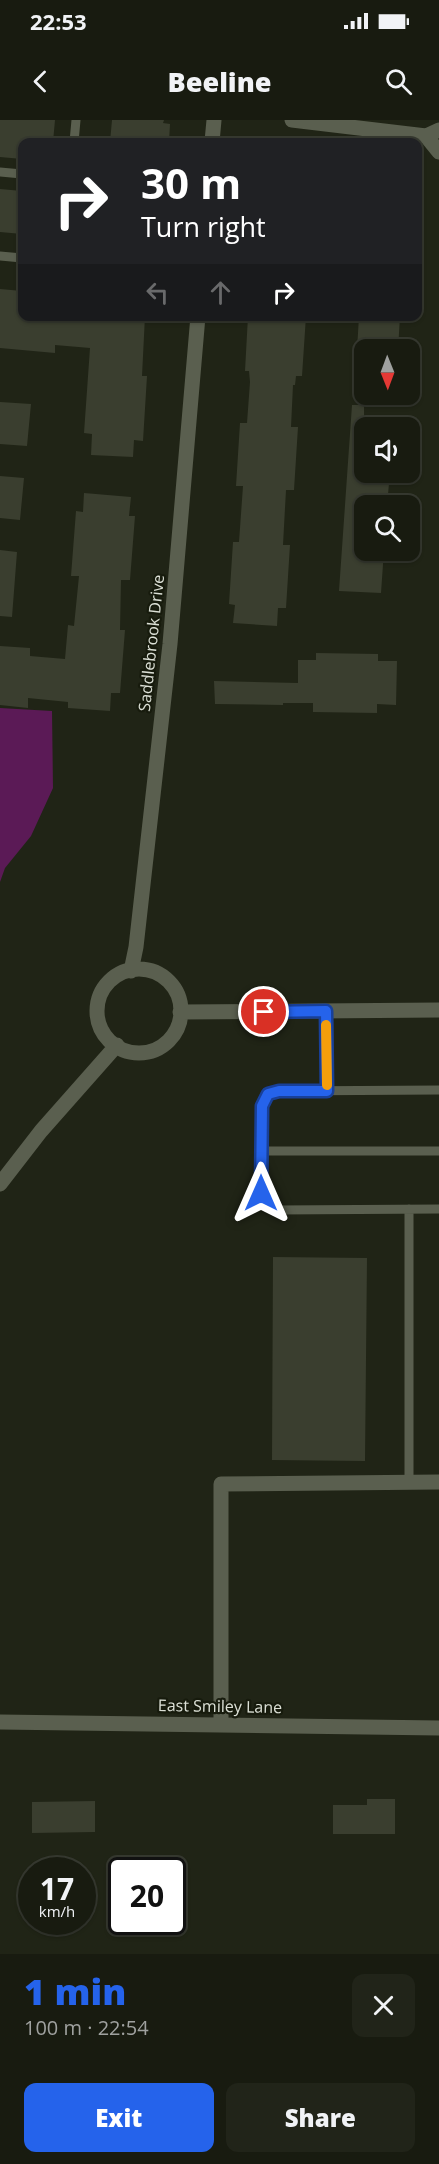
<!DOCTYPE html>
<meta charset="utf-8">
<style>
body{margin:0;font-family:"Open Sans",sans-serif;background:#212419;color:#f1f3f6;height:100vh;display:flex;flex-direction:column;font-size:22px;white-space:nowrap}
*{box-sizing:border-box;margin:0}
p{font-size:20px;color:#9fa19f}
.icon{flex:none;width:33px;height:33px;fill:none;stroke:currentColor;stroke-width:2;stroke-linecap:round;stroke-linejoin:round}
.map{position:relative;height:1834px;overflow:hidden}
.details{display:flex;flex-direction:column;background:#181b10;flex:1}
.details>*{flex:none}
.guide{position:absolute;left:18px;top:18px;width:404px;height:183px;border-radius:12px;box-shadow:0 2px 4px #0004,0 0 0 2px #363930;background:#202124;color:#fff;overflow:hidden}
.needle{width:39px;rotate:179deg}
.controls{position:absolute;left:354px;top:219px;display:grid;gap:12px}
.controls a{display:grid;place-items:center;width:66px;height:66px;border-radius:12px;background:#181b10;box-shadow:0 2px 4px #0004,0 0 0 2px #363930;font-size:30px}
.speed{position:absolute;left:18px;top:1737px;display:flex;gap:12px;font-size:30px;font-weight:700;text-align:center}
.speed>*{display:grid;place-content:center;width:78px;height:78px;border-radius:50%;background:#181b10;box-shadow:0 2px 4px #0004,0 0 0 2px #363930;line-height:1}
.speed small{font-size:15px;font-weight:400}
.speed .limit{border:3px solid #111;border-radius:9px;background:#fff;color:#111}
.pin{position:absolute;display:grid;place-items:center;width:51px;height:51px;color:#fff;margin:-26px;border:3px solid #fff;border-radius:50%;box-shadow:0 2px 6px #0007}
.me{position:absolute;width:66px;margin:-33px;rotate:0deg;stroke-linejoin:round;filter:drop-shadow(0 0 4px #0008)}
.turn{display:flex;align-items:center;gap:21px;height:126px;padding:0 24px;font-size:27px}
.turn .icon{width:78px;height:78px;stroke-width:2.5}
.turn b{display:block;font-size:42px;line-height:51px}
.lanes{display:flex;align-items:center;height:57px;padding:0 24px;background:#0003;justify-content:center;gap:30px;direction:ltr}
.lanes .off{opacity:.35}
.round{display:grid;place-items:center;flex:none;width:63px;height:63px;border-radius:12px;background:#212419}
.head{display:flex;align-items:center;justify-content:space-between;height:102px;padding:0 24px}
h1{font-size:36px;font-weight:800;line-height:45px;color:#2563eb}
.action{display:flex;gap:12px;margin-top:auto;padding:12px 24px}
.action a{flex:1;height:69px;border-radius:12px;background:#2563eb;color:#fff;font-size:24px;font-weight:800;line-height:69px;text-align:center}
.action a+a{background:#212419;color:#f1f3f6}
.status{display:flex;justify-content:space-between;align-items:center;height:42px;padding:0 30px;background:#181b10;direction:ltr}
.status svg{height:16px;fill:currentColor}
header{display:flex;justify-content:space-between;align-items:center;height:78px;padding:0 24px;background:#181b10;font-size:27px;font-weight:800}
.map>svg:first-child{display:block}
.green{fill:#5b1a56}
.building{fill:#3a3e2f}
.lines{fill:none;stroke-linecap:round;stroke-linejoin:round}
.lane{stroke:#5a5f4f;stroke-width:9}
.street{stroke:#5a5f4f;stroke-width:15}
.secondary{stroke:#5a5f4f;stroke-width:15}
.route-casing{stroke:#184099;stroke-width:15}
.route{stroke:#2563eb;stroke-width:10}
.slow{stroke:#f59e0b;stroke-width:10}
.labels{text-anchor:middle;stroke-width:4.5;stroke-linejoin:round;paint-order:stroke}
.street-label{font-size:16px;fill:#dce0d6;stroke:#171b0d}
</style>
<div class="status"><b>22:53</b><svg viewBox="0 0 49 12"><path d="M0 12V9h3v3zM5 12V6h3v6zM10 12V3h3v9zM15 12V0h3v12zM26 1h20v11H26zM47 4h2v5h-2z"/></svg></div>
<header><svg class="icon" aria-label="back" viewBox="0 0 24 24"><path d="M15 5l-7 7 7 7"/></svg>Beeline<svg class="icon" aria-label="search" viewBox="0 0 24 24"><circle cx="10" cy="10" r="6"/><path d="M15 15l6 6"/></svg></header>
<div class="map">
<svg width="439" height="1834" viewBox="0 0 439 1834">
<rect width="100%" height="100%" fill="#202416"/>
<path class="green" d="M0,588L52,591L53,668L31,716L5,748L0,762Z"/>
<path class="building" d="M0,0H55L53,22H22V39L0,37Z
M112,0H164L163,3L170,4L169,22H110Z
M0,69L22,71V114L0,112Z
M0,169L22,171V196H145L142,256H147L143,321L134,320L133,337L91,335L92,314L84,313L90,228L55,225V233L0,228Z
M248,196H306L302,256H296L295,265H293L291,307H298L294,370H286L285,388L283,425H290L286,488H278L277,506L233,503L235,485L229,484L233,422H239L243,366H236L240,303H247L250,262L249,251H245Z
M359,196H400L398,230H357Z
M0,282L31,284L27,326L0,324Z
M352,285H364V352H390L387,386H364V430H384L381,473L339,471Z
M0,356L24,358L20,400L0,398Z
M84,373L131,377L129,396H135L130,460H121L120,510H125L120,573H111L110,591L68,588V582L28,578V588L0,585V526L30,528V536L65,539L68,505L74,506L79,456H71L76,391L83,392Z
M0,430L17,432L12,497L0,496Z
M316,533L378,534V541H397L396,585L377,584V593L313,592V583H283V585L215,584L214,561L298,563V540H316Z
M273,1137L367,1138L365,1341L272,1340Z
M367,1679H395V1714H333V1685H367Z
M95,1681V1712L32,1713V1682Z"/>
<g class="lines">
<path class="lane" d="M74,22L76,0
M0,52L22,54
M0,136L22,138
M326,891L328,971
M439,970L279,971L268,974L262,986L261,1073L266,1085L277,1090L439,1089
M261,1031H439
M409,1362V1089"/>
<path class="street" d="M292,0L426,16L439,10
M426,16L439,32
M212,22L214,0
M97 891a42 42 0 1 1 84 0a42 42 0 1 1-84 0Z
M131,851L136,827L170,524L198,196
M180,892L439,890
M0,1064L41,1011L117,925
M221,1604V1364L439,1362"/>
<path class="secondary" d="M0,1602L439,1608"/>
</g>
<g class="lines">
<g class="route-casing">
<path id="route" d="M261,1073L262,986L268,974L279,971H327L326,891L264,892"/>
</g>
<use href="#route" class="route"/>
<path class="slow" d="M326,905L327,965"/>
</g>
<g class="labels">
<g class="street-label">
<text transform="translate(151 523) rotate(-84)" y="6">Saddlebrook Drive</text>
<text transform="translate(220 1586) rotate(1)" y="6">East Smiley Lane</text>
</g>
</g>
</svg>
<div class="controls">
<a><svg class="needle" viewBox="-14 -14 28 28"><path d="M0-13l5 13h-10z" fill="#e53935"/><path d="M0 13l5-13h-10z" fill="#9fa19f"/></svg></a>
<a><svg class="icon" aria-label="sound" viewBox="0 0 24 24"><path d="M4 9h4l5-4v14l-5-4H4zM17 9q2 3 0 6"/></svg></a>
<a><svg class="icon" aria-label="search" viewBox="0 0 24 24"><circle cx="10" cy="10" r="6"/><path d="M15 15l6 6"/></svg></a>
</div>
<div class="speed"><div>17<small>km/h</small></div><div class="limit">20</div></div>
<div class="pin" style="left:264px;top:892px;background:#d93025"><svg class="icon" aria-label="arrive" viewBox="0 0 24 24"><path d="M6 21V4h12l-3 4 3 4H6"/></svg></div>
<svg class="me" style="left:261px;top:1073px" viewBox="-20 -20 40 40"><path d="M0-17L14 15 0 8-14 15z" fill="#2563eb" stroke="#fff" stroke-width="4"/></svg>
<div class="guide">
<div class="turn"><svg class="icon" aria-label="right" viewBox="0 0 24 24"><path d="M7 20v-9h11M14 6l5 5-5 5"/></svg><div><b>30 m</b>Turn right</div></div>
<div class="lanes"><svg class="icon off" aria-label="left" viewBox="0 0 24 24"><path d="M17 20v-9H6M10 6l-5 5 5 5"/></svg><svg class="icon off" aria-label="ahead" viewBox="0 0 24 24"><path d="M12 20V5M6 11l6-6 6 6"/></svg><svg class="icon" aria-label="right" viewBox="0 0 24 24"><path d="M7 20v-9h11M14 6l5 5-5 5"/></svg></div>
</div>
</div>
<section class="details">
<div class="head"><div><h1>1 min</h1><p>100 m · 22:54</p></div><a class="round"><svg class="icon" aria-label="close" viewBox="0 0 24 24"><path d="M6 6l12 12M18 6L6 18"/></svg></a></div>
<div class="action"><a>Exit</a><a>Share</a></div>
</section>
